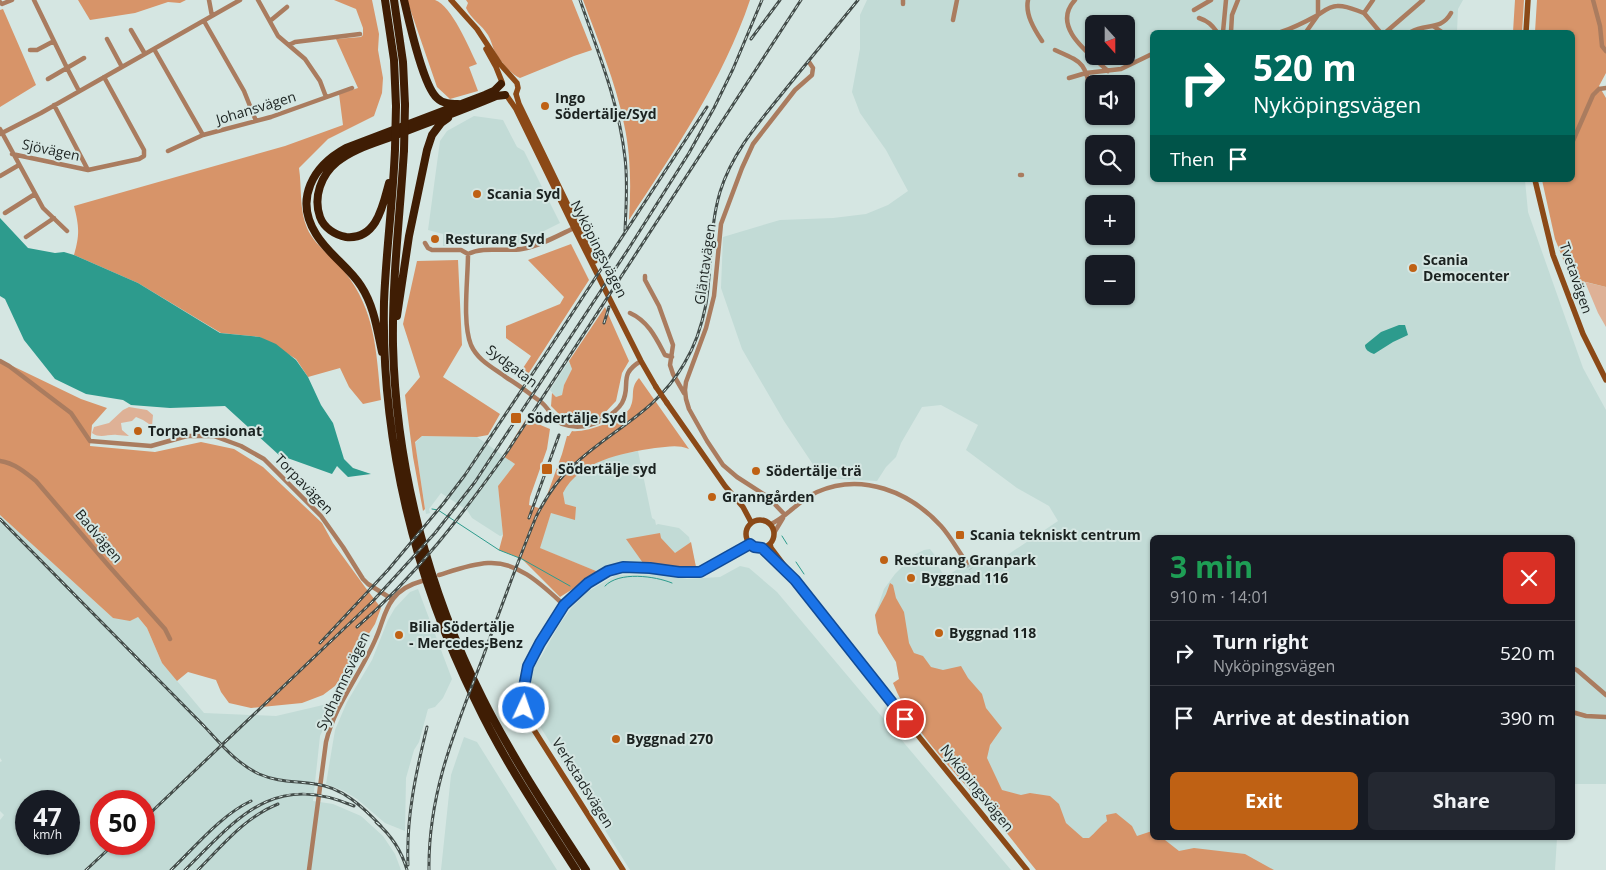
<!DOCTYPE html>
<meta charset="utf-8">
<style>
body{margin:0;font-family:"Open Sans",sans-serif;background:#242831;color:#f1f3f6;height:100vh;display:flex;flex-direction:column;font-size:19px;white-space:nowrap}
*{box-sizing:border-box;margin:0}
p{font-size:16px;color:#9ea1a6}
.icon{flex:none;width:28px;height:28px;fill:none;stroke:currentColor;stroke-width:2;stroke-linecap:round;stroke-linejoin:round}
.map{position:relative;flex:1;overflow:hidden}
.sheet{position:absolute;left:1150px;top:535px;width:425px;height:305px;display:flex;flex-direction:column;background:#171b24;border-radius:8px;box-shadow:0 1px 4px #0004}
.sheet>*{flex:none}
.top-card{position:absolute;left:1150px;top:30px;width:425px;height:152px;border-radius:8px;box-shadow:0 1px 4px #0004;background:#00695c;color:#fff;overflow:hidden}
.needle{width:32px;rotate:159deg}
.tools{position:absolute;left:1085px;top:15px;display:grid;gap:10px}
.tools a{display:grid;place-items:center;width:50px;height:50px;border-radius:8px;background:#171b24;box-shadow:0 1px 4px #0004;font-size:25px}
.speed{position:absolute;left:15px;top:790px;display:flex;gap:10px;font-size:25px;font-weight:700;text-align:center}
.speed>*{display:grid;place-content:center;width:65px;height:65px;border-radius:50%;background:#171b24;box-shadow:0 1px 4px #0004;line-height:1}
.speed small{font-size:12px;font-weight:400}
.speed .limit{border:8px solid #d22;background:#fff;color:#111}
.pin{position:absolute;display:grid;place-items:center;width:42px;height:42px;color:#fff;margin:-21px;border:2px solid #fff;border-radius:50%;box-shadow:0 1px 5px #0007}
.me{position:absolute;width:55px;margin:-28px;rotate:3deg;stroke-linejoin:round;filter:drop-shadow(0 0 4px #0008)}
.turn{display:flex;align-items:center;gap:18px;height:105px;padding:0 20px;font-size:22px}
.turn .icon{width:65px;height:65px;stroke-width:2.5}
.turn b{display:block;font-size:35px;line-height:42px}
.then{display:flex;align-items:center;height:48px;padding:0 20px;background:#0003;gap:10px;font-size:19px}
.round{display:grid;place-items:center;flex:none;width:52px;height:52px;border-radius:8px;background:#242831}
.overview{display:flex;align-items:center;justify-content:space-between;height:85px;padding:0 20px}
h1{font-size:30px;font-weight:700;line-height:38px;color:#1e9e55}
.primary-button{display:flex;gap:10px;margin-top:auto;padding:10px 20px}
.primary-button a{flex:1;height:58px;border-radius:8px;background:#bf6114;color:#fff;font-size:20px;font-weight:700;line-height:58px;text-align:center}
.primary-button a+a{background:#242831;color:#f1f3f6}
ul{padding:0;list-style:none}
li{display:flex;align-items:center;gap:15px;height:65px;padding:0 20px;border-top:1px solid #363941}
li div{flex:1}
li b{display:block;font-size:19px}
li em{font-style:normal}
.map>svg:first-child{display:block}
.built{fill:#c2dbd6;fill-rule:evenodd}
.green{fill:#deb196}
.forest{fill:#d79469}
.water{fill:#2d9b8d}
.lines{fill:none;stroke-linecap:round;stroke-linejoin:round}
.stream{stroke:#2d9b8d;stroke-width:1}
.minor-tunnel{stroke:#b0bfbb;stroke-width:4.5;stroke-dasharray:4.5 2;stroke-linecap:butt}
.minor{stroke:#aa7c5f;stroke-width:4.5}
.secondary{stroke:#8b4917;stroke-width:5.5}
.motorway{stroke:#3f1d04;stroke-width:8}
.rail-casing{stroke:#444d4a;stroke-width:3}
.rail{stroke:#d5e6e2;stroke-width:1;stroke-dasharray:4;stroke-linecap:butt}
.secondary-bridge{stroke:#8b4917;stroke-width:5.5}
.motorway-bridge{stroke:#3f1d04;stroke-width:8}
.route-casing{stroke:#114b97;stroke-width:12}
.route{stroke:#1a73e8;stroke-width:9}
.poi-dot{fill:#bf6114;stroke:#d5e6e2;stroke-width:2}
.labels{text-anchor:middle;stroke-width:4;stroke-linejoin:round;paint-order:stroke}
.poi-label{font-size:14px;font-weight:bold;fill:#1b2220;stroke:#d5e6e2;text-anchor:start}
.street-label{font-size:14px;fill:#1b2220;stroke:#d5e6e2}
</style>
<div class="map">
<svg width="1606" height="870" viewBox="0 0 1606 870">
<rect width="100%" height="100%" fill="#d5e6e2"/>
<path class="built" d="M867,0H1463L1458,9L1457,32H1152V180H1525L1528,212L1583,368L1606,410V784H1573L1572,538H1152V838H1557L1555,870H1195L1172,846L1161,843L1084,854L1007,801L899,679L896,662L878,633L875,615L884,589L895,574L914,555L924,550L930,549L939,561L936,563L945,577L974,559L978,564L991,566L1058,521L1049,506L1017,488L966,450L978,425L941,405L922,407L901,443L896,457L886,467L877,481L822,478L784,421L742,349L721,288L723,237L780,220L833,218L866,214L888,205L908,191L886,150L860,113L852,92L860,49V15ZM1094,24H1126V56H1094ZM1094,84H1126V116H1094ZM1094,144H1126V176H1094ZM1094,204H1126V236H1094ZM1094,264H1126V296H1094Z
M474,116L503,120L517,147L524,151L560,223L520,243L443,246V234L428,230L440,141L447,131Z
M569,361L572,369L564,385L562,395L556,397L550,390Z
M422,436L477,437L515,464L498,486L503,535L500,536L472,518L467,510L441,493L429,509L430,513L426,514L415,443Z
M638,451L652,518L655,520L656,525L658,524L679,528L689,537L696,567H668L626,562L596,571L539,548L551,513L565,504L563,493L569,481L588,467L612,456Z
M0,515L113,618L138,617L147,628L162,663L204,713L276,716L336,702L320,736L313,801L333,804L361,816L383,836L395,854L401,870H0V820L4,815L0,811V762L2,761L0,758ZM26,801H69V844H26ZM101,801H144V844H101Z
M740,566L749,568L777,592L1011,870H630L598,819L592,804L582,789L577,785L534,717L530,702L529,681L533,667L541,657L559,625L572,607L587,592L616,575L662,574L687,579L720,577Z
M418,589L452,679L443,698L435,707L428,709L419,742L414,750L406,778L405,831L385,823L357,799L344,791L326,784L335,730L347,702L372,660L388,620L395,608L410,592Z
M464,737L477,742L557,870H441L451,775Z"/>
<path class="green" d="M1585,282L1606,287V327L1598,313Z
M129,407L147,410L153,415L152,426L143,420L136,417L132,421L121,423L122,430L129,436C125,436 121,435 117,435C108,434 100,439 92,433L94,427L109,423L123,410Z"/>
<path class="forest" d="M78,0H186L180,3L168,2L135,13L90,20Z
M334,0H372L379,34L378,50L383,78L382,93L374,116L328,139L299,168C302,188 299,209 307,228C315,246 332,256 344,271C376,311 376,351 381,400L363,404L349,387L340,368L308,377L296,359L260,337L221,333L138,283L74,255C80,234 79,226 74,206L285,146L343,125L339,94L358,88L336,39L361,37L363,35V28L356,9Z
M407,0C415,0 427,0 435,0C452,6 469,48 477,64L469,67L478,91L450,99L437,87Z
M466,0H572L592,50L574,56L520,78C510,74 499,59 494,50C492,45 491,40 488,35C482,25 471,19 466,8L468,3Z
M583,0H750C723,80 675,150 629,220C631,188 631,155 624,124C616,83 598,40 583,0Z
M1515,0H1524L1522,32H1513Z
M1537,0H1606V73L1599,86L1606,98V287L1586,282L1574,286L1555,239L1542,180H1572V32H1535Z
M3,9L36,85L0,107V10Z
M571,244L589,280L523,382L517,377L531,356L506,338V326L560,304L564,297L528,260Z
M458,260L462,345L443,377L500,414L488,435L477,437L422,436L415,442L425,509L423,511L413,457L405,395L420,377L403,324L417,261Z
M605,307L629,361L622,373L616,401L601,417L586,422L568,423L551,406L552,393L556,397L562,395L564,385L572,369L569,361Z
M0,360L81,399L107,408L92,425L90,446L155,452L201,442L234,449L263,467L322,523L333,543L365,587L381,608L375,624L348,667L335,686L323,695L302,703L251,708L229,703L221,692L216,680L188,672L177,681L162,663L147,628L138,617L130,621L113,618L0,515Z
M639,378L689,449C677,444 667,447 655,448C622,453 579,461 563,493L565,504L576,507L575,520L551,513L540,548L596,571L595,575L560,597L522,559L499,550L503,535L498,486L515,464L503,456L526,419L550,429L547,449L530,497L529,505L542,509L562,454L567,436H569L572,431C585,433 623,420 630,408C636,396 629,389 639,378Z
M660,533L661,538L675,553L691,542L696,567H668L643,563L626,539Z
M890,583L893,585L896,598L904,612L909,643L914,653L923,656L931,667L943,670L961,666L968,678L982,694L986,708L1002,728L990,745L987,758L1002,790L1021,795L1030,793L1050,796L1059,804L1066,823L1083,838H1089C1095,833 1100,826 1107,821L1106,815L1116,813L1132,826L1137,836L1152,831V838H1166L1165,840L1179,851L1194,848L1245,854L1274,870H1036C1023,854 1011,838 998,822C963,780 913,734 893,683L899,679L896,662L878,633L875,615L886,594Z"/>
<path class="water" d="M0,218L28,248L55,253L64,252L74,255L138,283L220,333L260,337L276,344L296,360L308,377L321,405L333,423L344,459L353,468L371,474L348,477L337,466L332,474L279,455L225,406L170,408L131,405L123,400L86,394L55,379L24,340L5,299L0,296Z
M1399,325H1405L1408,335L1393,342L1374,354C1369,352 1365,350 1365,345L1381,332Z"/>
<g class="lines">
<path class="stream" d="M432,509L438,510L499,550L522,559L570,586
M782,536L787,544
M796,562L804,574
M605,586C619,571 655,576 672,583"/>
<path class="minor-tunnel" d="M967,563L971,569"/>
<path class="minor" d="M34,0L67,68L79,91
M209,0L212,16
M258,0L278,36L305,59L320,81L326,97
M903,0V4
M1028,0C1025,14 1034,29 1042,41
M1075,0C1050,27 1090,54 1108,71
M1373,0L1364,13L1380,32
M1593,0L1600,26L1602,46L1606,51
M0,2L2,4L12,0
M1194,10L1211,0
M1199,18C1208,21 1212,25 1217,32
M953,20L957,0
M204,21L244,91L256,121
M270,21L287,7
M1433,26L1442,32
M131,30L145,54
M1223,32L1226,0
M1231,32L1232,15L1238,0
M1281,32C1293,28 1305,22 1316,16C1323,12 1329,6 1337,6C1346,5 1355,10 1364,13
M1306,32L1318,15V0
M1386,32L1423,0
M1411,32C1426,23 1441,31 1451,13
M107,39L122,67
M289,45L295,42L360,34
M154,49L203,135
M30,50H37L54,41
M1055,50C1084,63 1085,62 1091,95
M1069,78L1086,73L1121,69L1152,54
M48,79L84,58
M54,105L88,170
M0,129L43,208L67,231
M0,134L41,113L240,0
M1572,143L1593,95L1599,89L1606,88
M168,151L203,135L271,117L352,88
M12,154L88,170L139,159L144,156V150L104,77
M1020,175H1022
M0,176L19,165
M5,213L35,194
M576,227C559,235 540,246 522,249C504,252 484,246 468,254C468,279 462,323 471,345C478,361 494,368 507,378C519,385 530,394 541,402C549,408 552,419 562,424C576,429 589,427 602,420C609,416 618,410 622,403C632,385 617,375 641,361
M26,237L54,218
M425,243L428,248L432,250H461L468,254
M645,276V280L659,306L673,345L670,365L673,374L684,393
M630,313C648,321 656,338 665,355L672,357
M0,361L9,366L71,413L90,441L151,446L187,436H214L241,446L264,459L321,516L343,547L363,579L368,584L392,599
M0,461C14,463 25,472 36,481L108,565L165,629L170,639
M785,515L768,497L737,477L723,465L707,441L689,409L686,399L685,390L686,382L706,328L714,296L721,224L742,168L753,144L795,90L812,75L813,68L809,62
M771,524C788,516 799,500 817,492C862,472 910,492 941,526C951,537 958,551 967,563
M774,533L783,518
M439,575C455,570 471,564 488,563C518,561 543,586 564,605
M1572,668L1577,670L1606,695
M1572,712L1586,716L1606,717
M309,870L326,742C335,704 361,674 376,638C382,625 384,610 393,599C400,589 411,584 422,581"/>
<path class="secondary" d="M451,0L477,29L500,64L517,83L518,88L516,94
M1526,32L1528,0
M486,49L496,67L502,82
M516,94L519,104L595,261
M507,96L516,109L574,228L641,361L656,387
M1535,180L1553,255L1583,334L1606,380
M667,403L725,486L743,507L751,522
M746 534a14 14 0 1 1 28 0a14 14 0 1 1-28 0Z
M770,544L771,548C853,658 941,763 1027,870
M762,548L781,566
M623,870L534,730C531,723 526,716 524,709C516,682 539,643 554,621C557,616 560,610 564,605C577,589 600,573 620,568C646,562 674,576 700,572C718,568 732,550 750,544"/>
<path class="motorway" d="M385,0L394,60L396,106
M394,0L403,62L405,105
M404,0C409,21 423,86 437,98C443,104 451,104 458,104
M395,149C393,200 386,251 384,302C381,440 415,579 476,702C504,761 541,815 576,870
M404,150C400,215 392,279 393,345C396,467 428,590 483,699C513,759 550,814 586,870
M389,183C383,205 377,240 346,237C335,235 324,228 320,217C313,197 321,175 337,162C354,148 376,143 396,135C429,122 463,110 496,96L505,95
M397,316L409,236L427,150L432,135L441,123L448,118
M382,352C377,329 374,306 361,286C349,267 328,254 316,234C294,199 313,166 346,148L485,95L494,91L501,84"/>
<g class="rail-casing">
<path id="rail" d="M580,0C598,52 619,103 625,158C628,182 626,206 625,231
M751,39L780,0
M604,323L609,307
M529,518L559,435
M0,519L204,726C221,744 236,763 259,774C277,782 295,781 315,784C342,787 363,807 381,826
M357,627C416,576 462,515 507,452L801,0
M320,643L388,570L443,504L465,475L545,355L707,107
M144,819L372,602L435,533L475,482L629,248L689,153L714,108L733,69L762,0
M376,822C391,835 402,852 407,870
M408,865C406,818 416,772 427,727
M86,870L114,844
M171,870C195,847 221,815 251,801
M185,870C238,818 273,771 354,806
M198,870C222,846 245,817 278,804
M429,870C428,792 456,728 483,657C500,610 517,563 536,517C546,497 558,478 576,463C614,428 656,412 684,364C695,346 702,325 706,304C712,267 709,229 720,192C733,150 762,119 789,85C812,57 835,28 858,0"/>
</g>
<use href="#rail" class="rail"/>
<path class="secondary-bridge" d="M656,387L667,403"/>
<path class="motorway-bridge" d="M395,149L396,106
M404,150L405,105"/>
</g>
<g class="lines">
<g class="route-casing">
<path id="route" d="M524,708L523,692L528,666L540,643L564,605L588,583L608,571L623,567L650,568L679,572H700L750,544L754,547L762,548L795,580L905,719"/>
</g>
<use href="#route" class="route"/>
</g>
<g class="poi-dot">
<circle cx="545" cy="106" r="5"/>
<circle cx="477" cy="194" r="5"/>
<circle cx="435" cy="239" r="5"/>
<circle cx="1413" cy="268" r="5"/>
<rect x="510" y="412" width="12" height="12" rx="2.5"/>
<circle cx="138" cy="431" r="5"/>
<rect x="541" y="463" width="12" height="12" rx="2.5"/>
<circle cx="756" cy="471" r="5"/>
<circle cx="712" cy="497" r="5"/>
<rect x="955" y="530" width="10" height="10" rx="2.5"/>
<circle cx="884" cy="560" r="5"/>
<circle cx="911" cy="578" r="5"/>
<circle cx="939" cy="633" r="5"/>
<circle cx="399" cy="635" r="5"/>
<circle cx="616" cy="739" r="5"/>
</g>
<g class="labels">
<g class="poi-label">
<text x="555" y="103">Ingo<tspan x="555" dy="16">Södertälje/Syd</tspan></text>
<text x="487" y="199">Scania Syd</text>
<text x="445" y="244">Resturang Syd</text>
<text x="1423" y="265">Scania<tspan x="1423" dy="16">Democenter</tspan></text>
<text x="527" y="423">Södertälje Syd</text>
<text x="148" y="436">Torpa Pensionat</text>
<text x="558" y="474">Södertälje syd</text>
<text x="766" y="476">Södertälje trä</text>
<text x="722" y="502">Granngården</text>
<text x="970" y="540">Scania tekniskt centrum</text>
<text x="894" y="565">Resturang Granpark</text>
<text x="921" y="583">Byggnad 116</text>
<text x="409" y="632">Bilia Södertälje<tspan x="409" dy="16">- Mercedes-Benz</tspan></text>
<text x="949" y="638">Byggnad 118</text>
<text x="626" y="744">Byggnad 270</text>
</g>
<g class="street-label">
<text transform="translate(256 108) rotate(-17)" y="5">Johansvägen</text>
<text transform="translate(51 150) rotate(12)" y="5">Sjövägen</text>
<text transform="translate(599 249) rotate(63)" y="5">Nyköpingsvägen</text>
<text transform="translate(705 264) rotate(-82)" y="5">Gläntavägen</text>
<text transform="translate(1576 278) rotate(71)" y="5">Tvetavägen</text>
<text transform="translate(512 366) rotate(37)" y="5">Sydgatan</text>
<text transform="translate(304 484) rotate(46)" y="5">Torpavägen</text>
<text transform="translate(99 536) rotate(50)" y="5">Badvägen</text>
<text transform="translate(343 681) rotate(-65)" y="5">Sydhamnsvägen</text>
<text transform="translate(583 783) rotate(58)" y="5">Verkstadsvägen</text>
<text transform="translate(977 788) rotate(51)" y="5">Nyköpingsvägen</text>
</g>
</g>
</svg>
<div class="tools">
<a><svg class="needle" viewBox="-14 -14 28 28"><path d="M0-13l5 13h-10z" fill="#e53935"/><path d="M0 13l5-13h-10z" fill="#9ea1a6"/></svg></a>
<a><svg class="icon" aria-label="sound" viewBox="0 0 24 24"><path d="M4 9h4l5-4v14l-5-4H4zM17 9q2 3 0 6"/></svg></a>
<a><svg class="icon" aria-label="search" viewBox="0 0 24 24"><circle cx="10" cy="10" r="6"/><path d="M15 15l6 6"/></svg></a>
<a>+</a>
<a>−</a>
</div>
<div class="speed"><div>47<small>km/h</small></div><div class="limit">50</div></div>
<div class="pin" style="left:905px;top:719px;background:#d93025"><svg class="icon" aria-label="arrive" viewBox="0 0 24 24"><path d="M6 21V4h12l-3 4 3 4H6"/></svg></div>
<svg class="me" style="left:524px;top:708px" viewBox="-20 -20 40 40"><circle r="17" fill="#1a73e8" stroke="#fff" stroke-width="3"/><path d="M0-11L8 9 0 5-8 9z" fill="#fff"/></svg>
<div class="top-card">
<div class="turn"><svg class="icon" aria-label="right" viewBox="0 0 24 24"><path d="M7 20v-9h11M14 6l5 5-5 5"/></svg><div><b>520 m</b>Nyköpingsvägen</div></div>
<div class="then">Then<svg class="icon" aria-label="arrive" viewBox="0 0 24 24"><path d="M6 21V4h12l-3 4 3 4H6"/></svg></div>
</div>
<section class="sheet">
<div class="overview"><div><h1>3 min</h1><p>910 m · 14:01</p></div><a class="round" style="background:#d93025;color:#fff"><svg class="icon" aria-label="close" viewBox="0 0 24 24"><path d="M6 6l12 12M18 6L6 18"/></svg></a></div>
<ul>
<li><svg class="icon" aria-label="right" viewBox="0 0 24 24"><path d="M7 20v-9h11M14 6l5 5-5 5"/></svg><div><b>Turn right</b><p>Nyköpingsvägen</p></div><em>520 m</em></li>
<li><svg class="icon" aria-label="arrive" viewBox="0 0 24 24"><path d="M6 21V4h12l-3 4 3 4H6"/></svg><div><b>Arrive at destination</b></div><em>390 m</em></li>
</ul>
<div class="primary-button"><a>Exit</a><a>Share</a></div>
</section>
</div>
